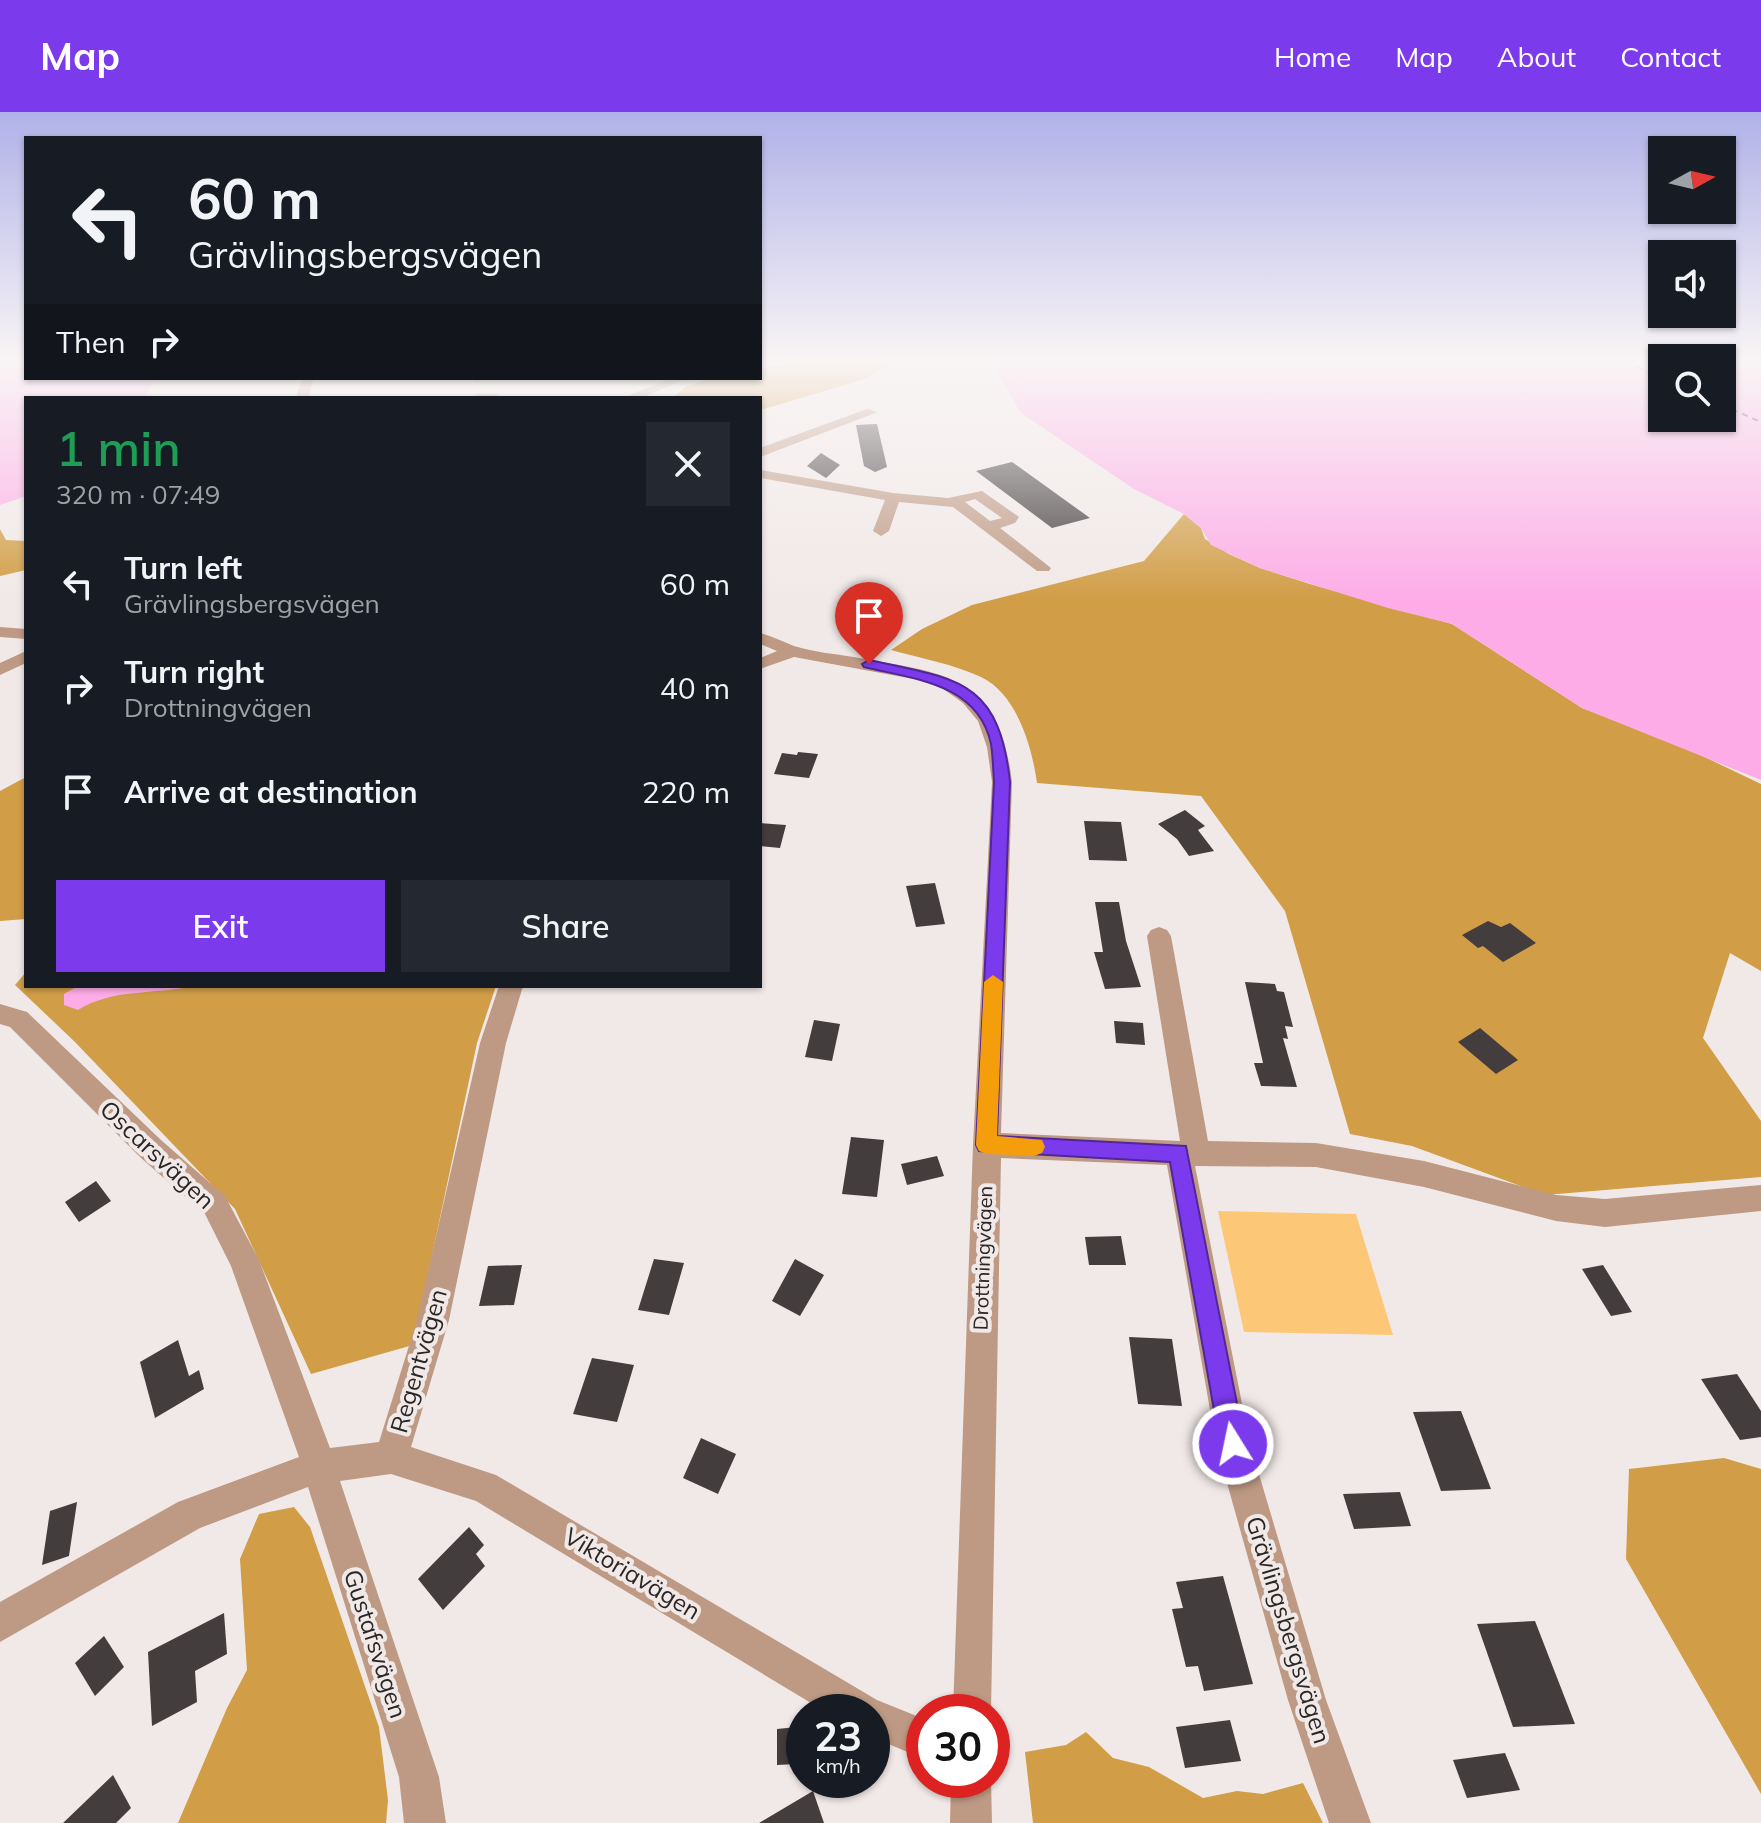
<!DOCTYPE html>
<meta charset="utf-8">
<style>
body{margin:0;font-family:Mulish,sans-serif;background:#242831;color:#f1f3f6;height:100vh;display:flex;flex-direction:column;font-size:30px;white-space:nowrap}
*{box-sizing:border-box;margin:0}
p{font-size:26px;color:#9ea1a6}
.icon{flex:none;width:44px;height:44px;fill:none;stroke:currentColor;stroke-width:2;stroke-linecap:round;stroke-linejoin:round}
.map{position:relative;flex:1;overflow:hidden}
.details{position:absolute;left:24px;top:284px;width:738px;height:592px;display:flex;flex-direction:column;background:#171b24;border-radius:0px;box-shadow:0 2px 6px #0004}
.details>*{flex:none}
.top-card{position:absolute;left:24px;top:24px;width:738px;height:244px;border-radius:0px;box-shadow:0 2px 6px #0004;background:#171b24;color:#f1f3f6;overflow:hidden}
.needle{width:52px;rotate:82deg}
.controls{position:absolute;left:1648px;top:24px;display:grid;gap:16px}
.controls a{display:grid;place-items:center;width:88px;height:88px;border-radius:0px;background:#171b24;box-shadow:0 2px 6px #0004;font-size:40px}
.speed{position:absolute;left:786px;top:1582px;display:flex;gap:16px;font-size:40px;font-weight:700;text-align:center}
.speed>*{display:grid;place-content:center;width:104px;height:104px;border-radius:50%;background:#171b24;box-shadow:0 2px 6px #0004;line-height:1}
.speed small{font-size:20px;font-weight:400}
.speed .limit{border:12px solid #d22;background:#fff;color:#111}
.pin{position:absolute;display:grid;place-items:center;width:68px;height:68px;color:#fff;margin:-82px -34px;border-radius:50% 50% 50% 0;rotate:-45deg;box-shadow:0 0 8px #0007}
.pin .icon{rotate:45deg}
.me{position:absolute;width:88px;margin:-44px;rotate:350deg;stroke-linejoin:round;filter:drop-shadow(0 0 6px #0008)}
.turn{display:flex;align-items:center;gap:28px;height:168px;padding:0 32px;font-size:36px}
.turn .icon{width:104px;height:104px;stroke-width:2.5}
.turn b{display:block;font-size:56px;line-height:68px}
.then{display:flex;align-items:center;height:76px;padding:0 32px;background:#0003;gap:16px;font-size:30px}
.round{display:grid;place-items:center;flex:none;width:84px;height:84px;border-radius:0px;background:#242831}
.headline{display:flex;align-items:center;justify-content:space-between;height:136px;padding:0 32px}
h1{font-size:48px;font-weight:600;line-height:60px;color:#1e9e55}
.button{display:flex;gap:16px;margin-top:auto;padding:16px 32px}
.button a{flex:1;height:92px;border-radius:0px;background:#7c3aed;color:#fff;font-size:32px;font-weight:600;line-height:92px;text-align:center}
.button a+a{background:#242831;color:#f1f3f6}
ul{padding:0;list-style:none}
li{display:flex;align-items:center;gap:24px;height:104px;padding:0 32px}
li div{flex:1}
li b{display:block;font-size:30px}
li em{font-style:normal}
header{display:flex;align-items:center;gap:48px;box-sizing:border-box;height:112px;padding:0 40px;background:#7c3aed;color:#fff}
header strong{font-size:38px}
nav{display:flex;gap:44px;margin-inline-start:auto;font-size:28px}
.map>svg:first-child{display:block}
.green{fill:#fcc877}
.forest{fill:#d19d46}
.water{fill:#fdace7}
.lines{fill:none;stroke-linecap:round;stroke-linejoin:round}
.ferry{stroke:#751964;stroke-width:2;stroke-dasharray:6 5;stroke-linecap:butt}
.building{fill:#433d3e}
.minor{fill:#be9a84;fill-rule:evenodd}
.route{fill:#7c3aed;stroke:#51269a;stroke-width:2}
.slow{fill:#f59e0b}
.labels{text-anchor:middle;stroke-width:8;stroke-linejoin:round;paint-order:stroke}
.street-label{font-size:20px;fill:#292626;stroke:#f1e9e8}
.near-street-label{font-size:24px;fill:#292626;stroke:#f1e9e8}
</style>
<header>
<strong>Map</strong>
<nav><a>Home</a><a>Map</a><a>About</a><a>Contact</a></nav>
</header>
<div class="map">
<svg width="1761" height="1711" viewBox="0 0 1761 1711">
<rect width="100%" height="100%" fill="#f1e9e8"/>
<path class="green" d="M1218,1099L1356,1102L1393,1223L1244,1220Z"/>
<path class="forest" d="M790,250H892L862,268L760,298V286H672L687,274L712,266H760V255L784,254Z
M1184,402L1201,416L1205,427L1229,442L1260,456L1310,472L1452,512L1582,596L1688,637L1761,672V859L1730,841L1703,926L1761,1009V1065L1545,1083L1412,1034L1350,1022L1285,799L1201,684L1037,671C1032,635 1017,582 981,565C953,552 920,546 891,538L922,517L972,493L1144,449Z
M0,417L6,428L26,429V458L0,464Z
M26,665V807L0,809V679Z
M26,860V874H496L477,931L413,1233L311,1262L235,1097L74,929L15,873Z
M1724,1346L1761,1357V1682L1626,1447L1629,1357Z
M294,1395L310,1415L379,1615L388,1688L386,1711H178L227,1596L247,1558L240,1447L259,1402Z
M1086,1620L1113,1646L1149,1655L1203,1686L1237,1679L1263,1682L1303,1671L1323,1711H1033L1025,1640L1066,1633Z"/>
<path class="water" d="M0,250H26V266H154L145,286H26V384L0,393Z
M994,250H1662V306H1722V250H1761V668L1582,596L1452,512L1388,496L1260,456L1211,433L1201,416L1184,402L1134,377L1021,301L997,261Z
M78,874H193C154,883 113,876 78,898L64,893V882Z"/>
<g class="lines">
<path class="ferry" d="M1626,250L1662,266
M1722,293L1761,310"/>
</g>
<path class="building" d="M877,312L887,355L875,360L864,354L856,313Z
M821,341L840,353L826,366L807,354Z
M1012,350L1090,406L1052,416L976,359Z
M798,640L818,642L809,666L774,662L782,641L797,643Z
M1185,698L1205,714L1198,718L1214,739L1189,744L1177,727L1158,712Z
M1084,709L1121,710L1127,749L1089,748Z
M760,711L786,713L780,736L760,734Z
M935,771L945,812L916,815L906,774Z
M1095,790H1119L1126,829L1141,875L1105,877L1094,840H1103Z
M1488,809L1501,815L1510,811L1536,831L1503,850L1483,834L1478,836L1462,823Z
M1245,870L1275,872L1277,879L1284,880L1293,915L1285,914L1288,927L1283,926L1297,975L1261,974L1254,951H1263Z
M814,908L840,912L832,949L805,945Z
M1114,909L1143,911L1145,933L1116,931Z
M1480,916L1518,948L1496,962L1458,930Z
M851,1025L884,1028L877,1085L842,1082Z
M937,1044L944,1064L907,1073L901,1052Z
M96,1069L111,1089L79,1110L65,1090Z
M1121,1124L1126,1153H1089L1085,1125Z
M654,1147L684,1151L669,1203L638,1198Z
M795,1147L824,1163L800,1204L772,1189Z
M522,1153L514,1193L479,1194L488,1154Z
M1603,1153L1632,1200L1611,1204L1582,1157Z
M1129,1225L1172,1227L1182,1294L1138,1292Z
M178,1228L189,1264L199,1258L204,1277L155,1306L140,1250Z
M592,1246L634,1253L617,1310L573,1302Z
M1737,1262L1761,1299V1325L1740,1328L1701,1267Z
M1461,1299L1491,1377L1441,1379L1413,1300Z
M701,1326L736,1342L718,1382L683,1366Z
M1400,1380L1411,1414L1354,1417L1343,1382Z
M77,1390L69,1444L42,1453L50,1399Z
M469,1415L484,1433L476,1442L485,1454L443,1498L418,1467Z
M1223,1464L1253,1572L1204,1579L1198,1554L1186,1555L1172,1497L1183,1496L1176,1470Z
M224,1501L227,1542L195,1559L197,1590L152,1614L148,1540Z
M1535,1509L1575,1612L1513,1615L1477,1512Z
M104,1524L124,1555L95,1584L75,1551Z
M1230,1608L1241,1649L1185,1656L1176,1615Z
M797,1615V1652L777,1653V1617Z
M1505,1641L1520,1678L1467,1686L1453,1648Z
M113,1663L131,1696L116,1711H63Z
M813,1679L824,1711H759Z"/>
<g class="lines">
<path class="minor" d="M302,266H314L308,286H296Z
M472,266H484L477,271Z
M671,266H688L641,286H623Z
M477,282H497L503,286H471Z
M867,297L878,300L760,345V336Z
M760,358L893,381L948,386L982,379L1019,405L1015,411L1000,416L1051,456L1049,459H1037L953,395L899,390L889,419L881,424L873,419L885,388L760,366ZM975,387L1002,406L990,409L965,390Z
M0,515L26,517V527L0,525Z
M760,521C772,524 783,530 794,534C813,540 835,542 854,545C946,562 999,561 1012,670L1001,1021L1180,1029L1147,824L1151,818L1159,815L1167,818L1171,824L1208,1029L1316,1031L1424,1049L1556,1083L1605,1087L1761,1073V1099L1605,1115L1556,1109L1424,1075L1316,1055L1195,1054L1250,1332L1326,1588L1371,1711H1329L1288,1588L1216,1332L1167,1053L1001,1046L991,1600H953L973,1033L992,670L987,635L978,609L963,591L935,571L794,545L760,557V546L777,539L760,532Z
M26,539V551L0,563V551Z
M499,874H523L506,931L449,1208L411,1335L496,1363L877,1588L924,1607V1647L872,1625V1600H826L476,1389L391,1362L340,1369L439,1665L446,1711H404L399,1665L308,1375L200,1416L0,1530V1490L178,1390L299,1345L231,1154L205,1102L141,1046L10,915L0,912V892L27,900L161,1028L225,1084L259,1148L330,1336L379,1330L417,1208L480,931Z
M951,1668H991L992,1711H950Z"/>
</g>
<linearGradient id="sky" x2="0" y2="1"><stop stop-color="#b0b1e8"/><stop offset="0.51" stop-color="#f9f5f5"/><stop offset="1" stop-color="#f9f5f5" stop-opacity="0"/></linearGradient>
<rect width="1761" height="489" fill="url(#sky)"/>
<path class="route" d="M869,548C957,567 999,567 1010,670L997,1024L1186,1034L1245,1332L1242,1341L1233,1345L1224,1341L1220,1332L1170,1050L979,1039L976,1033L994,670C993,657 993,644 991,632C978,571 913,567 864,555L862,552Z"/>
<path class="slow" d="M993,863L1003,870L997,1024L1042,1028L1045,1035L1042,1041L1034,1044L987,1042L979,1039L976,1033L984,870Z"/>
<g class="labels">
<g class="street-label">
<text transform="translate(983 1146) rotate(-88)" y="7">Drottningvägen</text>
</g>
<g class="near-street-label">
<text transform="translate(157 1043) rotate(43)" y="8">Oscarsvägen</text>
<text transform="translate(419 1249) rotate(-74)" y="8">Regentvägen</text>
<text transform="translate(632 1462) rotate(31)" y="8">Viktoriavägen</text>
<text transform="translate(1288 1518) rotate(73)" y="8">Grävlingsbergsvägen</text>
<text transform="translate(375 1532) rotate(72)" y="8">Gustafsvägen</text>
</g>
</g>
</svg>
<div class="controls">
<a><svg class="needle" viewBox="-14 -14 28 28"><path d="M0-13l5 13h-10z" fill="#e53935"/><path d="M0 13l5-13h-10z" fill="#9ea1a6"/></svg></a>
<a><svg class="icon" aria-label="sound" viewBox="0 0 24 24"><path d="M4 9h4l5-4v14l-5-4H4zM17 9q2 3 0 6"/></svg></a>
<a><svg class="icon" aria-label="search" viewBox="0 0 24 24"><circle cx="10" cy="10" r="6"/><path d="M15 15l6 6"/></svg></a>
</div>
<div class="speed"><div>23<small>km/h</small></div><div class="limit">30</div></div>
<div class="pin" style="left:869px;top:552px;background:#d93025"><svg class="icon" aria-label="arrive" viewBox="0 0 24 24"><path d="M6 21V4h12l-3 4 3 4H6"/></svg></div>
<svg class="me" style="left:1233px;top:1332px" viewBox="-20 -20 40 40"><circle r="17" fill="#7c3aed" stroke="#fff" stroke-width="3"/><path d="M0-11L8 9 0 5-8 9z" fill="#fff"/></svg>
<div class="top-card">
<div class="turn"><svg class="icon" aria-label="left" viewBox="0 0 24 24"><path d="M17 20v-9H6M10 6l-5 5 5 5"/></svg><div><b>60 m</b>Grävlingsbergsvägen</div></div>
<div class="then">Then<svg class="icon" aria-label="right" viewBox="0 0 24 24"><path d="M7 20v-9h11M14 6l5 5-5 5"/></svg></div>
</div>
<section class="details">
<div class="headline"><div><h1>1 min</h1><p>320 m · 07:49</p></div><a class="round"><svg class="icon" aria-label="close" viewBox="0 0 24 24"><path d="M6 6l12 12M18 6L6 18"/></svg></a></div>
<ul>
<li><svg class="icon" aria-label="left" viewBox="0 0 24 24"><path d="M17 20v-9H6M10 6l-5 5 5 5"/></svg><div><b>Turn left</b><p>Grävlingsbergsvägen</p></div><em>60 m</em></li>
<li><svg class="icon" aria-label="right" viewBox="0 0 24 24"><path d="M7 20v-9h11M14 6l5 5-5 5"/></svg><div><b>Turn right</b><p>Drottningvägen</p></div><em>40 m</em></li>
<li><svg class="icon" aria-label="arrive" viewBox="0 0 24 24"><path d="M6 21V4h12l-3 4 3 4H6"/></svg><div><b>Arrive at destination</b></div><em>220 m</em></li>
</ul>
<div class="button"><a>Exit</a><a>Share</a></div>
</section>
</div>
